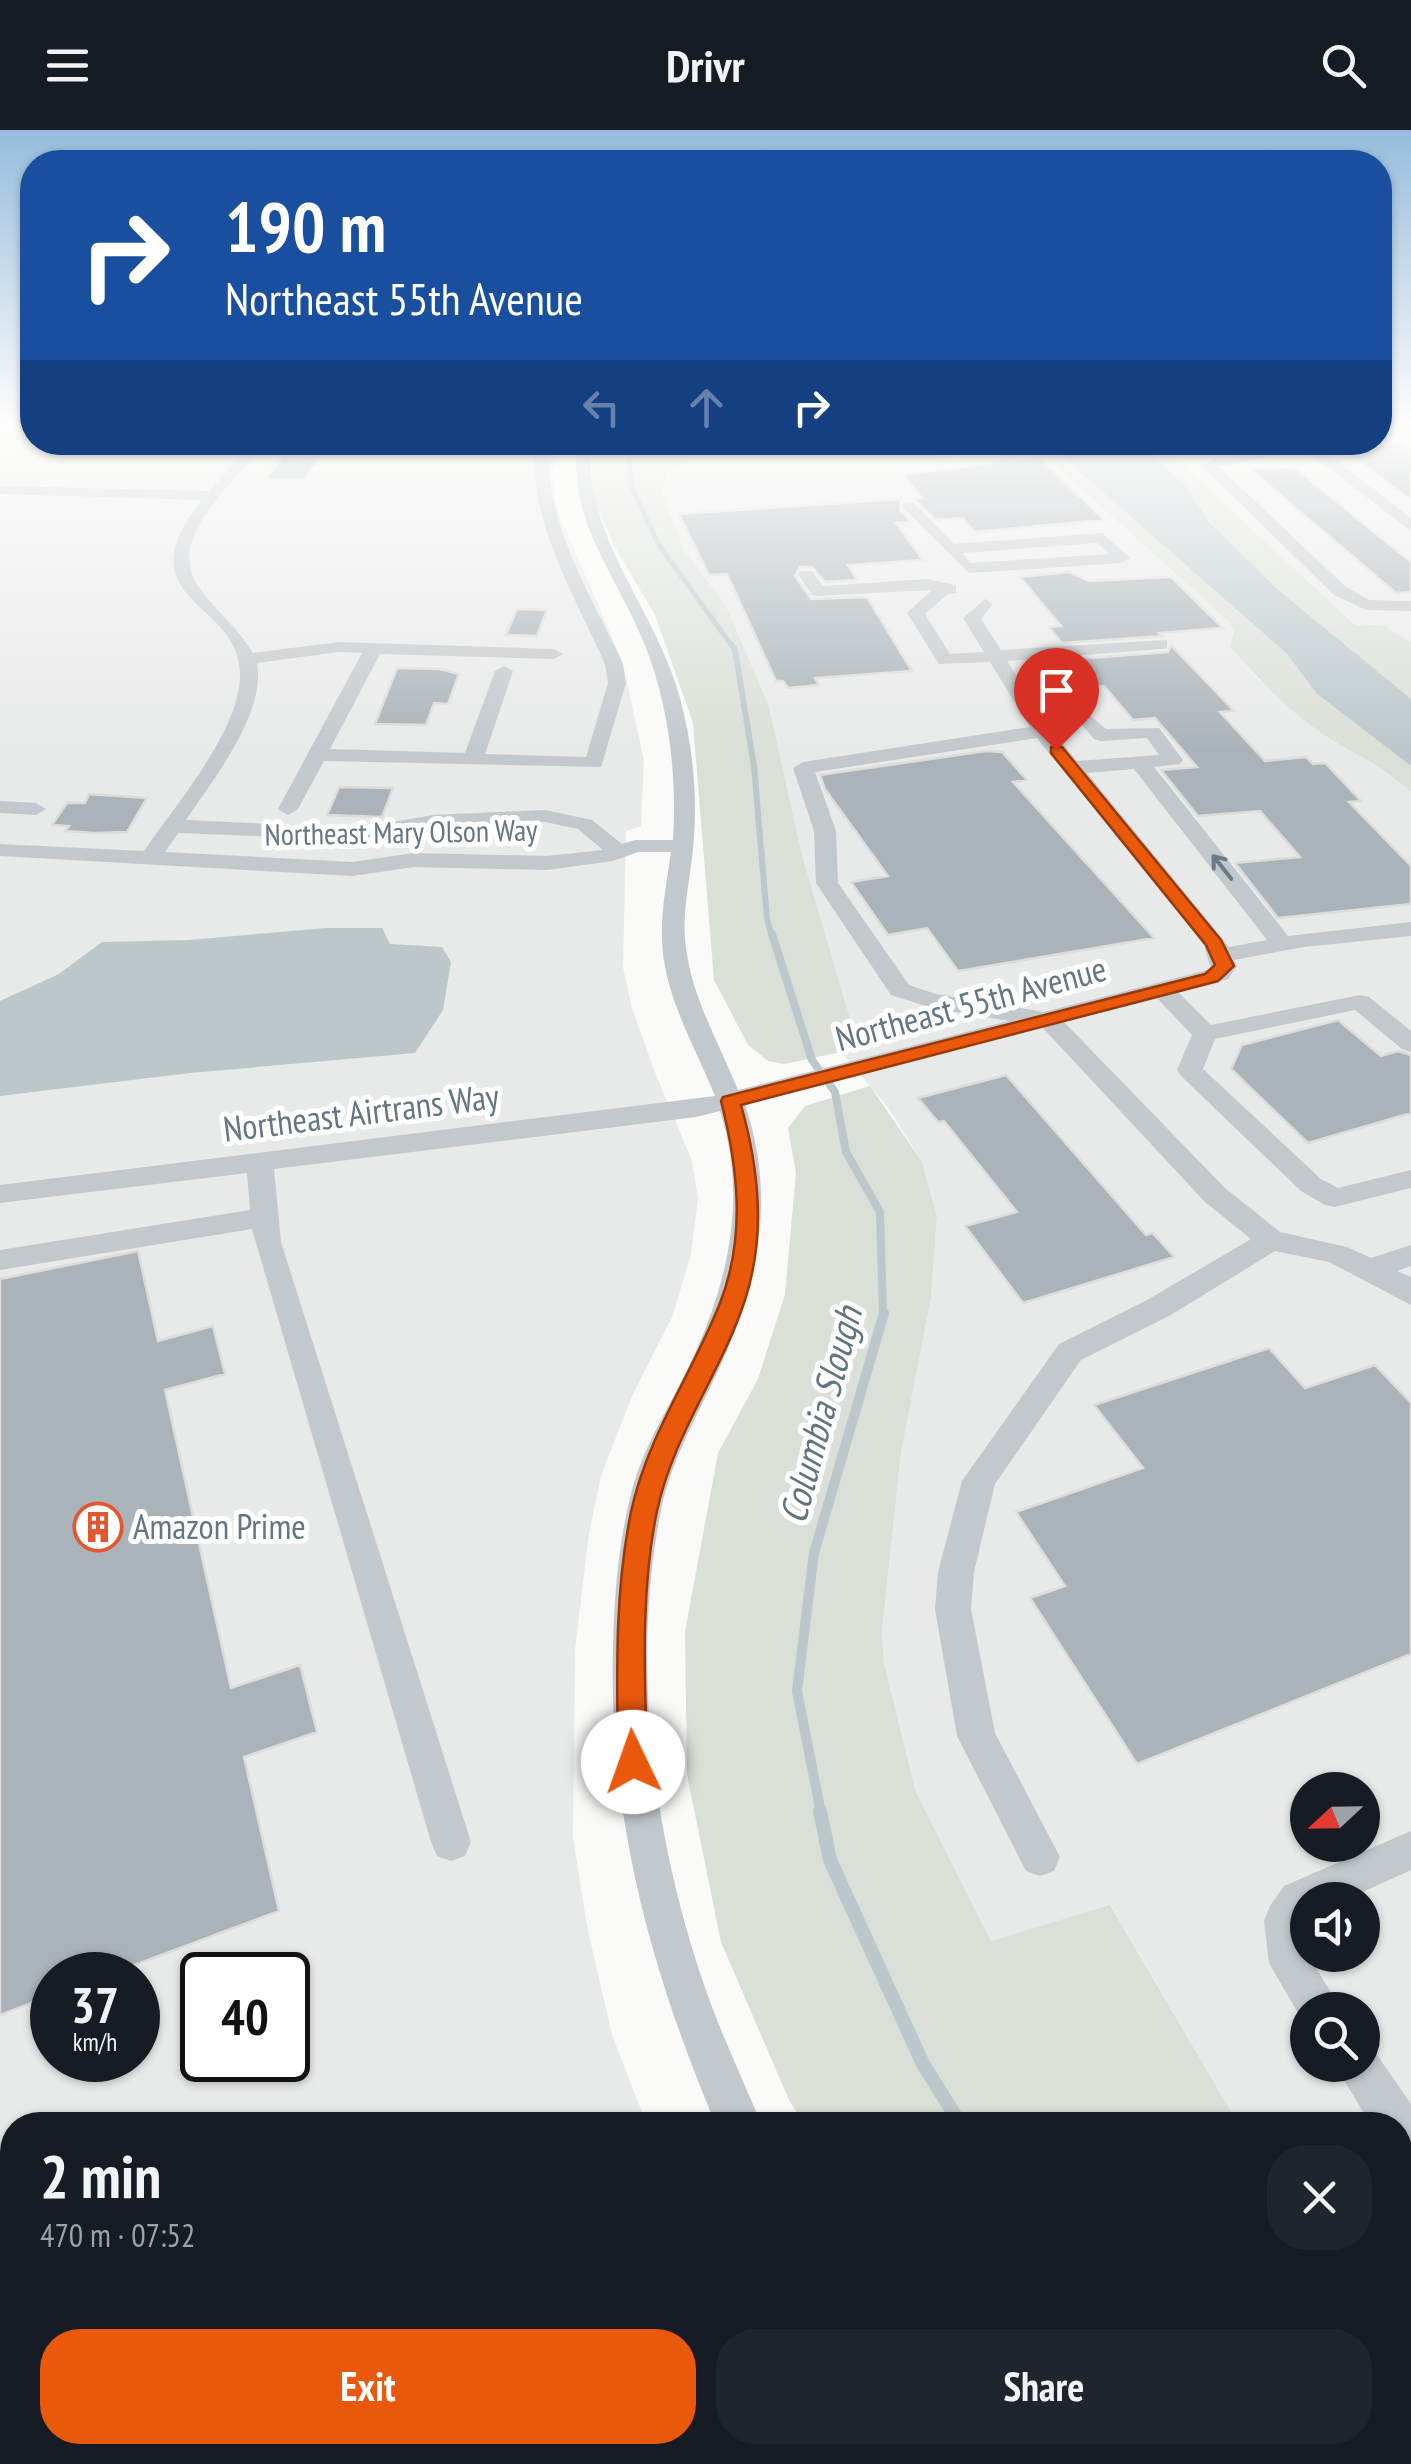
<!DOCTYPE html>
<meta charset="utf-8">
<style>
body{margin:0;font-family:"PT Sans Narrow",sans-serif;background:#20242c;color:#f1f3f6;height:100vh;display:flex;flex-direction:column;font-size:38px;white-space:nowrap}
*{box-sizing:border-box;margin:0}
p{font-size:32px;color:#9ea1a6}
.icon{flex:none;width:55px;height:55px;fill:none;stroke:currentColor;stroke-width:2;stroke-linecap:round;stroke-linejoin:round}
.map{position:relative;flex:1;overflow:hidden}
.drawer{position:absolute;left:0px;top:1982px;width:1412px;height:352px;display:flex;flex-direction:column;background:#171b24;border-radius:40px 40px 0 0;box-shadow:0 2px 8px #0004}
.drawer>*{flex:none}
.guide{position:absolute;left:20px;top:20px;width:1372px;height:305px;border-radius:40px;box-shadow:0 2px 8px #0004;background:#1a4fa0;color:#fff;overflow:hidden}
.needle{width:65px;rotate:248deg}
.tools{position:absolute;left:1290px;top:1642px;display:grid;gap:20px}
.tools a{display:grid;place-items:center;width:90px;height:90px;border-radius:50%;background:#171b24;box-shadow:0 2px 8px #0004;font-size:50px}
.speed{position:absolute;left:30px;top:1822px;display:flex;gap:20px;font-size:50px;font-weight:700;text-align:center}
.speed>*{display:grid;place-content:center;width:130px;height:130px;border-radius:50%;background:#171b24;box-shadow:0 2px 8px #0004;line-height:1}
.speed small{font-size:25px;font-weight:400}
.speed .limit{border:5px solid #111;border-radius:15px;background:#fff;color:#111}
.pin{position:absolute;display:grid;place-items:center;width:85px;height:85px;color:#fff;margin:-102px -42px;border-radius:50% 50% 50% 0;rotate:-45deg;box-shadow:0 0 10px #0007}
.pin .icon{rotate:45deg}
.me{position:absolute;width:110px;margin:-55px;rotate:357deg;stroke-linejoin:round;filter:drop-shadow(0 0 8px #0008)}
.turn{display:flex;align-items:center;gap:35px;height:210px;padding:0 40px;font-size:45px}
.turn .icon{width:130px;height:130px;stroke-width:2.5}
.turn b{display:block;font-size:70px;line-height:85px}
.lanes{display:flex;align-items:center;height:95px;padding:0 40px;background:#0003;justify-content:center;gap:50px;direction:ltr}
.lanes .off{opacity:.35}
.round{display:grid;place-items:center;flex:none;width:105px;height:105px;border-radius:40px;background:#20242c}
.head{display:flex;align-items:center;justify-content:space-between;height:170px;padding:0 40px}
h1{font-size:60px;font-weight:700;line-height:75px}
.cta{display:flex;gap:20px;margin-top:auto;padding:20px 40px}
.cta a{flex:1;height:115px;border-radius:40px;background:#ea580c;color:#fff;font-size:40px;font-weight:700;line-height:115px;text-align:center}
.cta a+a{background:#20242c;color:#f1f3f6}
header{display:flex;justify-content:space-between;align-items:center;height:130px;padding:0 40px;background:#171b24;font-size:45px;font-weight:700}
.map>svg:first-child{display:block}
.built{fill:#e8e9e9;fill-rule:evenodd}
.green{fill:#dadfd7}
.water{fill:#bbc7cb}
.lines{fill:none;stroke-linecap:round;stroke-linejoin:round}
.stream-far4{stroke:#bbc7cb;stroke-width:5}
.stream-far3{stroke:#bbc7cb;stroke-width:6}
.stream-far2{stroke:#bbc7cb;stroke-width:8}
.stream-far1{stroke:#bbc7cb;stroke-width:10}
.stream{stroke:#bbc7cb;stroke-width:14}
.building{fill:#aab3b9;stroke:#dcdcda;stroke-width:2.5}
.minor{fill:#c3c8cc;fill-rule:evenodd}
.oneway{stroke:#6a7a87}
.route{fill:#ea580c;stroke:#983908;stroke-width:2.5}
.labels{text-anchor:middle;stroke-width:10;stroke-linejoin:round;paint-order:stroke}
.far-street-label{font-size:30px;fill:#657683;stroke:#fff}
.street-label{font-size:35px;fill:#657683;stroke:#fff}
.poi-label{font-size:35px;fill:#657683;stroke:#fff;text-anchor:start}
.water-label{font-size:38px;font-style:italic;fill:#60757c;stroke:#fff}
</style>
<header><svg class="icon" aria-label="menu" viewBox="0 0 24 24"><path d="M4 6h16M4 12h16M4 18h16"/></svg>Drivr<svg class="icon" aria-label="search" viewBox="0 0 24 24"><circle cx="10" cy="10" r="6"/><path d="M15 15l6 6"/></svg></header>
<div class="map">
<svg width="1411" height="2334" viewBox="0 0 1411 2334">
<rect width="100%" height="100%" fill="#fafaf8"/>
<path class="built" d="M0,294H32V312L557,313L552,347L559,385L622,530L644,630L641,696L626,701L623,837L632,878L654,940L692,1031L698,1068L691,1124L673,1185L632,1266L601,1346L589,1404L575,1519L573,1708L587,1796L612,1905L647,1995H12V2322H814L820,2334H0ZM52,1845H138V1930H52ZM202,1845H288V1930H202Z
M1380,294H1411V512L1381,494L1356,496L1171,324L1178,319L1173,313L1380,312Z
M693,313H921L945,331L1038,320L1227,490L1234,500L1230,517L1258,549L1331,609L1379,633L1411,662V2229L1400,2235V1995H1239L1111,1776L991,1811L916,1662L884,1533L882,1501L901,1323L931,1168L937,1086L922,1032L887,976L841,922L853,902L802,725L769,576L725,474L684,420L662,362L667,343L694,327ZM1308,1660H1362V1715H1308ZM1308,1770H1362V1825H1308ZM1308,1880H1362V1935H1308Z"/>
<path class="green" d="M596,313H693L694,327L667,343L662,362L684,420L725,474L769,576L802,725L854,903L841,922L784,934L768,931L748,915L714,850L693,593L655,485L614,416L594,369L591,329Z
M1139,313H1173L1178,319L1172,325L1356,496L1381,494L1411,512V569C1345,521 1262,456 1210,392C1186,364 1171,334 1139,313Z
M1053,318L1286,523L1317,564L1411,636V662C1382,636 1366,630 1334,611C1295,588 1259,550 1230,517L1234,500L1227,490L1038,320Z
M870,956L922,1032L937,1086L931,1168L901,1323L882,1501L884,1533L916,1662L991,1811L1110,1775L1239,1995H805L789,1970L721,1812L687,1645L685,1502L718,1323L758,1249L785,1164L796,1043L788,998L805,976Z
M1411,2229V2334H1013L1006,2323L1400,2322V2235Z"/>
<path class="water" d="M1047,313L1143,314L1186,357L1210,393L1277,459L1411,569V636L1317,564L1286,523Z
M326,798H382L390,814L442,817L451,832L443,880L415,923L190,943L0,966V871L59,844L102,812L189,810Z"/>
<g class="lines">
<path class="stream-far4" d="M628,312L631,356L659,415L732,516"/>
<path class="stream-far3" d="M731,514L735,520L754,636L767,789L772,806"/>
<path class="stream-far2" d="M772,804L812,930L835,962L846,1022L880,1082L883,1186"/>
<path class="stream-far1" d="M821,1683L797,1561L814,1423L884,1183"/>
<path class="stream" d="M820,1681L830,1730L923,1934L961,1995
M1189,2322L1197,2334"/>
</g>
<path class="building" d="M1403,313L1411,319V370L1340,316Z
M284,325L321,326L305,350L266,349Z
M1039,326L1104,390L974,402L963,388L936,390L913,368H922L903,345Z
M1294,337L1411,432V462L1396,463L1250,339Z
M901,369L900,381L912,392L896,393L923,430L848,435L857,450L825,452L812,437H800L795,446L811,469L867,467L912,541L815,548L819,555L788,558L783,551H776L727,444L709,445L679,384Z
M1069,442L1089,451L1171,447L1223,498L1159,503L1163,506L1062,513L1049,497L1061,496L1020,447Z
M517,479L547,480L537,506L506,505Z
M1171,515L1234,581L1220,582L1265,631L1306,627L1313,634L1325,633L1361,671L1349,672L1411,736V774L1278,788L1235,733L1300,727L1260,681L1198,686L1161,640L1197,637L1155,588L1133,590L1104,556L1073,558L1056,537L1081,535L1076,529L1168,522Z
M397,538L440,539L459,544L448,574L434,573L426,595L375,594Z
M986,621L1002,622L1027,650L1013,652L1154,808L958,841L927,798L888,805L851,752L888,746L825,659L820,645Z
M339,657L393,658L382,687L327,685Z
M89,664L147,668L127,702L95,703L65,701L69,696L52,695L67,673H85Z
M1338,890L1381,926L1398,921L1411,925V983L1308,1013L1231,939L1242,915Z
M1006,945L1146,1105L1153,1103L1174,1127L1023,1173L965,1096L1017,1082L944,991L938,992L918,968Z
M138,1121L158,1211L213,1196L225,1244L165,1260L231,1558L300,1535L317,1602L244,1627L279,1781L108,1845H52V1865L0,1885V1149Z
M1269,1218L1305,1258L1375,1235L1411,1273V1524L1137,1634L1030,1468L1065,1456L1016,1382L1143,1338L1094,1275Z"/>
<g class="lines">
<path class="minor" d="M14,294H32V300L16,297Z
M1411,294V302L1380,307V299Z
M252,312H267C238,349 164,407 198,456C215,480 238,498 253,523L339,512L554,519L563,524L554,529L380,524L330,619L465,623L495,541L504,536L513,541L485,624L586,627L608,553L605,534C574,464 528,391 535,312H549C543,392 591,464 623,534L626,553L601,637L324,631L298,679L288,685L278,679L362,523L339,522L257,533C267,582 212,651 186,690L359,698L433,685L545,680L592,690L622,714L635,710H673C677,643 669,575 644,513C615,441 569,395 577,312H591C583,408 656,479 680,568C693,616 698,668 693,719C690,751 681,784 686,817C692,868 719,913 738,960L1009,891L932,878L891,865L816,753L814,701L793,638L803,632L1030,597L990,532L939,534L907,483L932,460L818,466L812,465L798,444L800,441H812L823,456L927,449L956,455V463L948,464L925,484L950,524L984,522L963,488L985,469L993,474L981,489L1001,520L1167,510V518L1161,519L1007,531L1042,586L1087,583L1106,599L1159,598L1183,630L1180,634L1154,637L1288,806L1411,792V806L1304,817L1234,830L1237,836L1228,849L1178,862L1211,895L1360,865L1369,867L1411,901V922L1402,919L1355,880L1215,909L1203,939L1321,1049L1338,1058L1411,1040V1058L1335,1077L1325,1075L1301,1061L1181,946L1177,940L1192,905L1157,868L1064,892L1225,1058L1280,1102L1347,1117L1371,1128L1411,1115V1136L1397,1141L1411,1147V1175L1329,1132L1275,1121L1171,1185L1081,1230L995,1354L974,1442L971,1479L995,1603L1060,1727L1054,1741L1040,1746L1026,1741L957,1606L935,1479L938,1442L962,1351L1059,1214L1149,1169L1251,1109L1205,1072L1042,897L745,975C777,1068 758,1157 716,1245C694,1292 670,1333 660,1385C630,1544 655,1718 709,1869C725,1912 744,1953 762,1995H716C651,1841 608,1686 613,1518C614,1468 618,1417 630,1368C640,1325 662,1289 682,1250C725,1166 750,1074 720,981L696,987L274,1039L281,1112L471,1712L465,1726L451,1731L437,1726L431,1712L252,1099L0,1140V1120L250,1080L247,1043L0,1073V1055L715,966C695,916 663,864 662,809C661,780 667,751 671,722H638L613,731L547,740L414,737L352,746L0,726V714L144,721C174,677 238,603 240,548C244,469 119,475 202,370L0,364V356L209,361ZM1082,595L1094,609L1101,611L1147,608L1159,625L1077,631L1049,597ZM1037,608L1204,815L1211,839L1044,882L936,864L909,855L838,753L836,701L815,642ZM1134,639L1267,810L1229,817L1087,643ZM545,692L578,699L603,720L547,726L414,723L352,732L165,722L178,703L359,710L433,697Z
M939,312H955L965,323L953,326Z
M1299,314L1332,327L1411,388V401L1322,333L1297,322L1218,336L1346,457L1369,470L1411,471V481L1366,480L1334,465L1203,337L1213,328Z
M903,372H913L954,414L1102,403L1130,428L1122,433L969,443L903,378ZM1098,413L1109,424L970,433L963,423Z
M0,671L36,673L46,679L36,685L0,683Z
M1411,1701V1740L1345,1770H1308V1825L1342,1880H1308V1897L1305,1895L1269,1833L1264,1791L1270,1776L1284,1756Z
M1362,1915L1373,1919L1411,1974V2012L1400,2017V1995H1371L1335,1935H1362Z
M788,2322H850L845,2334H783Z
M893,2322H947L952,2334H898Z"/>
</g>
<defs><path id="oneway-shaft" d="M-6 0H5M1.5-3L5.5 0L1.5 3" fill="none" stroke-width="1.6" stroke-linecap="round" stroke-linejoin="round" transform="scale(2.5)"/></defs>
<use class="oneway" href="#oneway-shaft" transform="translate(1222 737) rotate(-128)"/>
<linearGradient id="sky" x2="0" y2="1"><stop stop-color="#96bcdc"/><stop offset="0.47" stop-color="#fdfdfc"/><stop offset="1" stop-color="#fdfdfc" stop-opacity="0"/></linearGradient>
<rect width="1411" height="621" fill="url(#sky)"/>
<path class="route" d="M1051,617H1062L1221,810L1234,836L1218,851L741,975C759,1039 766,1105 745,1170C721,1243 673,1305 657,1381C640,1462 645,1550 647,1632L643,1642L633,1646L622,1642L618,1632C617,1550 614,1464 631,1382C647,1307 692,1244 720,1173C746,1107 738,1037 721,971L723,967L1205,844L1215,835L1206,815L1051,623Z"/>
<defs>
<g id="building-ring" transform="scale(2.5)"><circle r="9.5" fill="#fff" stroke="#e4572e" stroke-width="1.5"/><path d="M-4-6H4V6H1V3H-1V6H-4ZM-2.5-4.3h1.7v1.8h-1.7ZM.8-4.3h1.7v1.8H.8ZM-2.5-1h1.7V.8h-1.7ZM.8-1h1.7V.8H.8Z" fill="#e4572e"/></g>
</defs>
<g fill-rule="evenodd">
<use href="#building-ring" x="98" y="1397"/>
</g>
<g class="labels">
<g class="far-street-label">
<text transform="translate(401 703) rotate(-1)" y="10">Northeast Mary Olson Way</text>
</g>
<g class="street-label">
<text transform="translate(971 874) rotate(-15)" y="12">Northeast 55th Avenue</text>
<text transform="translate(361 983) rotate(-7)" y="12">Northeast Airtrans Way</text>
</g>
<g class="poi-label">
<text x="133" y="1409">Amazon Prime</text>
</g>
<g class="water-label">
<text transform="translate(821 1285) rotate(-75)" y="13">Columbia Slough</text>
</g>
</g>
</svg>
<div class="tools">
<a><svg class="needle" viewBox="-14 -14 28 28"><path d="M0-13l5 13h-10z" fill="#e53935"/><path d="M0 13l5-13h-10z" fill="#9ea1a6"/></svg></a>
<a><svg class="icon" aria-label="sound" viewBox="0 0 24 24"><path d="M4 9h4l5-4v14l-5-4H4zM17 9q2 3 0 6"/></svg></a>
<a><svg class="icon" aria-label="search" viewBox="0 0 24 24"><circle cx="10" cy="10" r="6"/><path d="M15 15l6 6"/></svg></a>
</div>
<div class="speed"><div>37<small>km/h</small></div><div class="limit">40</div></div>
<div class="pin" style="left:1056px;top:620px;background:#d93025"><svg class="icon" aria-label="arrive" viewBox="0 0 24 24"><path d="M6 21V4h12l-3 4 3 4H6"/></svg></div>
<svg class="me" style="left:633px;top:1632px" viewBox="-20 -20 40 40"><circle r="19" fill="#fff"/><path d="M0-13L10 11 0 6-10 11z" fill="#ea580c"/></svg>
<div class="guide">
<div class="turn"><svg class="icon" aria-label="right" viewBox="0 0 24 24"><path d="M7 20v-9h11M14 6l5 5-5 5"/></svg><div><b>190 m</b>Northeast 55th Avenue</div></div>
<div class="lanes"><svg class="icon off" aria-label="left" viewBox="0 0 24 24"><path d="M17 20v-9H6M10 6l-5 5 5 5"/></svg><svg class="icon off" aria-label="ahead" viewBox="0 0 24 24"><path d="M12 20V5M6 11l6-6 6 6"/></svg><svg class="icon" aria-label="right" viewBox="0 0 24 24"><path d="M7 20v-9h11M14 6l5 5-5 5"/></svg></div>
</div>
<section class="drawer">
<div class="head"><div><h1>2 min</h1><p>470 m · 07:52</p></div><a class="round"><svg class="icon" aria-label="close" viewBox="0 0 24 24"><path d="M6 6l12 12M18 6L6 18"/></svg></a></div>
<div class="cta"><a>Exit</a><a>Share</a></div>
</section>
</div>
